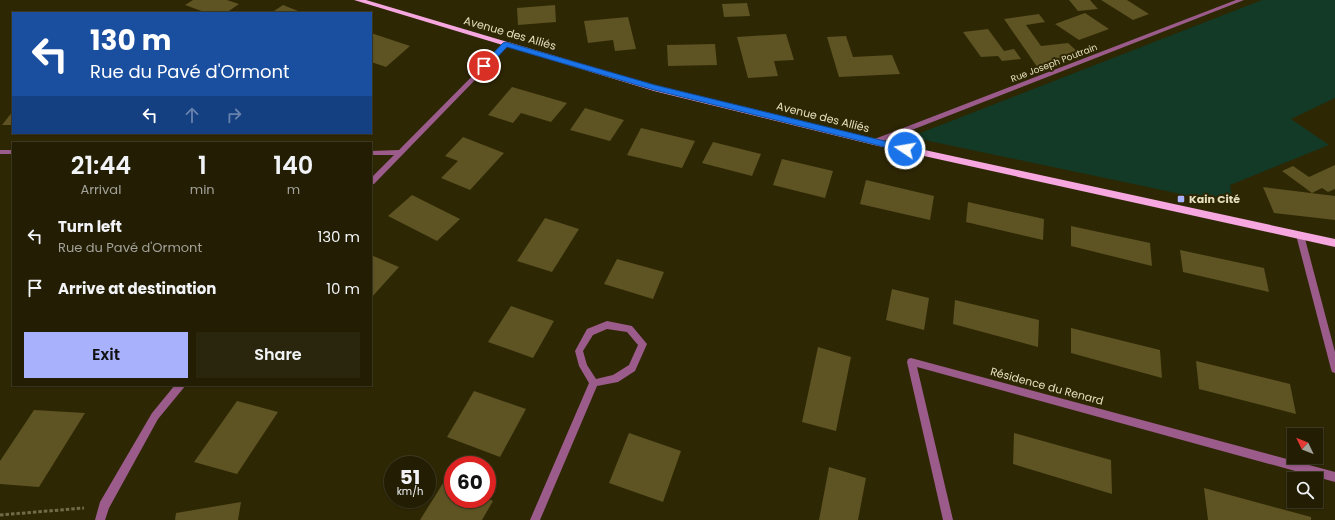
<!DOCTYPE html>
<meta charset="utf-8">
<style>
body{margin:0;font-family:Poppins,sans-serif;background:#2a260d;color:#f1f3f6;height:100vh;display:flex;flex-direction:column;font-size:15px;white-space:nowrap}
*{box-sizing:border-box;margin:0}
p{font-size:13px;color:#a2a29a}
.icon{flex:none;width:22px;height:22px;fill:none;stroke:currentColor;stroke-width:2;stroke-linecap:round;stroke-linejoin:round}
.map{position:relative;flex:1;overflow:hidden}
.details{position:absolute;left:12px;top:142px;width:360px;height:244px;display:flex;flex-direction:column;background:#221d03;border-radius:0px;box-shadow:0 1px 3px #0004,0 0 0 1px #3f3b25}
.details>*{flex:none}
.guide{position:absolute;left:12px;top:12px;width:360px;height:122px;border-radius:0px;box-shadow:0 1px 3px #0004,0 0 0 1px #3f3b25;background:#1a4fa0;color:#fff;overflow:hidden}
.needle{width:26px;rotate:313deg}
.tools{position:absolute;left:1287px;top:428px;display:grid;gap:8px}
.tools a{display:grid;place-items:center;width:36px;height:36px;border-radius:0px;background:#221d03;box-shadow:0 1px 3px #0004,0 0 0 1px #3f3b25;font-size:20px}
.speed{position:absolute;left:384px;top:456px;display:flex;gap:8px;font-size:20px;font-weight:700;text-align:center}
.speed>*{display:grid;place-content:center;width:52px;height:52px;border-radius:50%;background:#221d03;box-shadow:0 1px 3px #0004,0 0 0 1px #3f3b25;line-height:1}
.speed small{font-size:10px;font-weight:400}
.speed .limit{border:6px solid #d22;background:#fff;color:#111}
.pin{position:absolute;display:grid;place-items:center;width:34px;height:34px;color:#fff;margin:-17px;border:2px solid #fff;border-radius:50%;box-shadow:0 1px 4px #0007}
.me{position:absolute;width:44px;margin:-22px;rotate:282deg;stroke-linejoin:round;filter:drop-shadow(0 0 3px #0008)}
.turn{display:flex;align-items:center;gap:14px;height:84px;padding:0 12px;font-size:18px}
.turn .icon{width:52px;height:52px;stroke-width:2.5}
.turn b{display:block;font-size:28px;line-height:34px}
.lanes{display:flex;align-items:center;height:38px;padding:0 12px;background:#0003;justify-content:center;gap:20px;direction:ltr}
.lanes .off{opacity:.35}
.eta{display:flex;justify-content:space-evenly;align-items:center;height:68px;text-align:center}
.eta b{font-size:24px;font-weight:600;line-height:28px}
.cta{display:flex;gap:8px;margin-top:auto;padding:8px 12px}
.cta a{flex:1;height:46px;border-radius:0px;background:#a7b1fc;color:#111;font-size:16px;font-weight:600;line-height:46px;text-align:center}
.cta a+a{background:#2a260d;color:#f1f3f6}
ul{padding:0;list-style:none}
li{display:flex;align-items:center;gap:12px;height:52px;padding:0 12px}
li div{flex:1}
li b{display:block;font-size:15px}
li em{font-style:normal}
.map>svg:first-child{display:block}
.green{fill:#123a26}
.building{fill:#5d5323}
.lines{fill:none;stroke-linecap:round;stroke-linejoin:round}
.path{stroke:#716b49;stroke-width:3;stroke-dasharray:3.5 2;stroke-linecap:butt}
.street{fill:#9c5c8b;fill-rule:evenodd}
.primary{fill:#f6a7e0;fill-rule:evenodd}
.route{fill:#1a73e8;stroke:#114b97}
.poi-dot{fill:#a7b1fc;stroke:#2e2704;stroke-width:1.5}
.labels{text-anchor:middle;stroke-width:4;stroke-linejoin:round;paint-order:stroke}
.far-street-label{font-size:9px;fill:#e6e0c0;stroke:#2e2704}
.street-label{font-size:11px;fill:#e6e0c0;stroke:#2e2704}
.poi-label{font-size:11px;font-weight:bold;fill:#e6e0c0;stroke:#2e2704;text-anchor:start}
</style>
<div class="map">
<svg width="1335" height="520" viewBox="0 0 1335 520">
<rect width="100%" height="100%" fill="#2e2704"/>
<path class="green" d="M1262,0H1335V98L1291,119L1329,145L1230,185L1233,205L910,137Z"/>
<path class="building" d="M193,0H227L239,4L226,13H207L185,5Z
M1069,0H1090L1098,9L1078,11Z
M1101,0H1127L1149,14L1133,20Z
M747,3L750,16L724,17L722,4Z
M283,5L303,13H271Z
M555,5L556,22L518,25L517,8Z
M1085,13L1109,29L1079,40L1055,24Z
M1039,14L1045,22L1026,25L1041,46L1068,43L1081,55L1040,71L1004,19Z
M628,17L636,49L615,51L613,40L588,43L584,21Z
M988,29L1004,51L1014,49L1021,59L1002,61L998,56L981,57L963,32Z
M371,33L410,46L386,67L371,62Z
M786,34L794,60L774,61L778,76L748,78L737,37Z
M846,36L853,57L892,55L900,74L839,77L827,37Z
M715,44L717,65L668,66L667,45Z
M512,87L567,103L551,122L521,113L513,123L488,115Z
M585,108L624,120L610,141L570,130Z
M13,111V125H2Z
M641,128L695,141L682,168L627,155Z
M463,137L504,153L470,190L441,178L458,161L445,156Z
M713,142L761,154L752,176L702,163Z
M782,159L833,171L825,198L773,185Z
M1335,165V189L1328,192L1322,188L1312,193L1282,171L1293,166L1309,177Z
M866,180L934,196L930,220L860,204Z
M1263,187L1335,196V220L1274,213Z
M412,195L460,219L437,241L388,216Z
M968,202L1044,219L1043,240L966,222Z
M545,218L579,229L552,272L517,261Z
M1071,226L1150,243L1152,266L1071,246Z
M1180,250L1264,268L1269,292L1183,272Z
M371,255L399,267L371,298Z
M617,259L664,272L653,299L604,284Z
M892,289L929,298L924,330L886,320Z
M955,300L1039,320L1038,347L953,324Z
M511,306L554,321L533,358L488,342Z
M1071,328L1160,350L1162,378L1071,353Z
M818,347L851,357L836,431L802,422Z
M1196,361L1290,384L1296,414L1199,389Z
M474,391L526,409L500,457L447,437Z
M237,401L278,412L237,474L194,462Z
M34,410L85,413L39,487L0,484V461Z
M629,433L681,451L663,502L609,483Z
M1014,433L1111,460L1112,494L1013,464Z
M829,467L866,478L858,520H819Z
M445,480L453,483V499L487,498L493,501L482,520H420Z
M1204,488L1311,517V520H1208Z
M241,502L238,520H175L176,513Z"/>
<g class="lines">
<path class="path" d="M0,515L84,508"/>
<path class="street" d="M1236,0H1244L876,144H872L871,142L872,140Z
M506,43L508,44V46L374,184L371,185V178L394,155H371V151L399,150L504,44Z
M0,150H13V154H0Z
M1300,232L1304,235L1335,352V373L1332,372L1331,369L1296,235Z
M607,321L632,326L647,344L635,371L618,382L597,386L540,520H530L589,383L579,366L575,351L587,329ZM607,329L627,332L638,345L629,365L613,375L596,379L587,365L583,351L593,335Z
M911,358L1335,472V482L917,367L953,520H943L907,362L908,359Z
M175,385H186L158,419L109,508L105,520H95L100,502L152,413Z"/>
<path class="primary" d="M354,0H366L656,86L874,139L1335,239V247L874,145L654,91Z"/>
</g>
<path class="route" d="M506,42L655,85L905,146L909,149L905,152L654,90L507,47L487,68H482V65L503,43Z"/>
<rect class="poi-dot" x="1177" y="195" width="8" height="8" rx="2"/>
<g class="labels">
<g class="far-street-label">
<text transform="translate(1054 63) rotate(-21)" y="3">Rue Joseph Poutrain</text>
</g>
<g class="street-label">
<text transform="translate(510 33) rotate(16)" y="4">Avenue des Alliés</text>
<text transform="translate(823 117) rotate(14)" y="4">Avenue des Alliés</text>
<text transform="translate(1047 386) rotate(15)" y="4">Résidence du Renard</text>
</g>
<g class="poi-label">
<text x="1189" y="203">Kain Cité</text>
</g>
</g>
</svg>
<div class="tools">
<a><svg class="needle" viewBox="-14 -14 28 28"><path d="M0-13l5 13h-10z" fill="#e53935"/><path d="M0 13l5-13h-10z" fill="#a2a29a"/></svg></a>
<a><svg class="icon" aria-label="search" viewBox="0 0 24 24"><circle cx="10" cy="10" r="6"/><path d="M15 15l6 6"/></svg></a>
</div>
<div class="speed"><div>51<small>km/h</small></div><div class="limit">60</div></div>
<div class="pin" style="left:484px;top:66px;background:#d93025"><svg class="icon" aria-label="arrive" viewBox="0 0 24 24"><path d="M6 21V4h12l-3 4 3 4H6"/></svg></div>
<svg class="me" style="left:905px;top:149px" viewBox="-20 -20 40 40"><circle r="17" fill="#1a73e8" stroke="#fff" stroke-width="3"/><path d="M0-11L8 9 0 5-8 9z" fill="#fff"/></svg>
<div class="guide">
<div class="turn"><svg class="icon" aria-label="left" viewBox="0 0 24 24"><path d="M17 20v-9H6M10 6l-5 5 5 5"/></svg><div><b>130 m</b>Rue du Pavé d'Ormont</div></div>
<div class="lanes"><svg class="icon" aria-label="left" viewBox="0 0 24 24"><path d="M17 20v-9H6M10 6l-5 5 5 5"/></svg><svg class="icon off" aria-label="ahead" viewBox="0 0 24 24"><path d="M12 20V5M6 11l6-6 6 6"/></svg><svg class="icon off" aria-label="right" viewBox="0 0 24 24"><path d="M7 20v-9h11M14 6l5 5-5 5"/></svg></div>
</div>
<section class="details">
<div class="eta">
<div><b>21:44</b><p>Arrival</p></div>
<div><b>1</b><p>min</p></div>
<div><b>140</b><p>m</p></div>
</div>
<ul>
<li><svg class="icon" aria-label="left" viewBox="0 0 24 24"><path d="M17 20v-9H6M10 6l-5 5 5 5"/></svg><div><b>Turn left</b><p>Rue du Pavé d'Ormont</p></div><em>130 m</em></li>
<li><svg class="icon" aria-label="arrive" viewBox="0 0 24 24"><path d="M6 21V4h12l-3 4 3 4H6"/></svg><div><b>Arrive at destination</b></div><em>10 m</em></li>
</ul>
<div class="cta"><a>Exit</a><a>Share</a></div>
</section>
</div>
